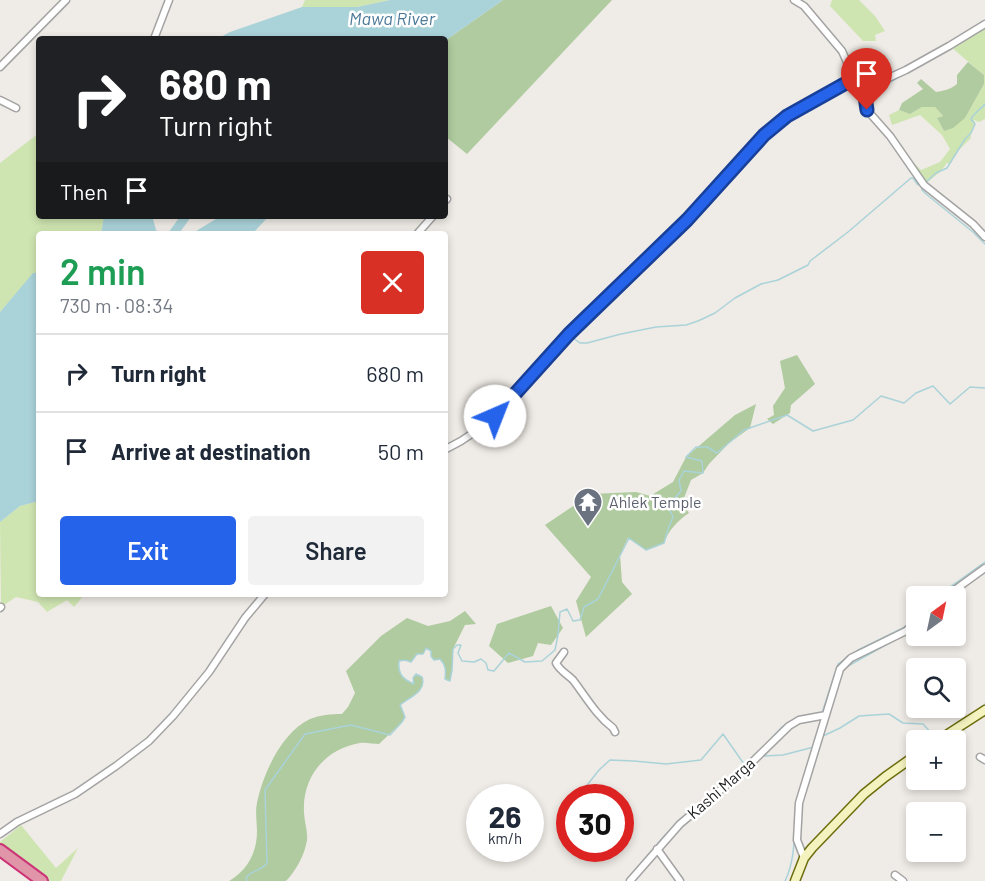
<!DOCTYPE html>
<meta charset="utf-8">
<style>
body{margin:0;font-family:Barlow,sans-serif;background:#f2f2f3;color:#1f2937;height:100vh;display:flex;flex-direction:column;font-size:22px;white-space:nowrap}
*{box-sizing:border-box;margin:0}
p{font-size:20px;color:#747a83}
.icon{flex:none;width:33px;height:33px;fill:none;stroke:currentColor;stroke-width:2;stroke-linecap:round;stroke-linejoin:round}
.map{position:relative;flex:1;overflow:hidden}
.drawer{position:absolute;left:36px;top:231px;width:412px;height:366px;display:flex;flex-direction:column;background:#fff;border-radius:6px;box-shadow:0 3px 9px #0003}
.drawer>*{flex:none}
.guide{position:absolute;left:36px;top:36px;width:412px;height:183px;border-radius:6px;box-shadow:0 3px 9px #0003;background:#202124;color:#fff;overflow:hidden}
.needle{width:39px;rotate:33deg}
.fabs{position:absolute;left:906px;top:586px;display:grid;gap:12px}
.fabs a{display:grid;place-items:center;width:60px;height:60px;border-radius:6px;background:#fff;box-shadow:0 3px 9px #0003;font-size:30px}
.speed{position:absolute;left:466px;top:784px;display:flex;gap:12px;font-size:30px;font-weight:700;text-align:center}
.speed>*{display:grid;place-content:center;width:78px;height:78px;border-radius:50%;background:#fff;box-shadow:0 3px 9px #0003;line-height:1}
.speed small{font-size:15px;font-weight:400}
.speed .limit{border:9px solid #d22;background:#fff;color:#111}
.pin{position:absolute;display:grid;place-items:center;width:51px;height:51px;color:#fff;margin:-62px -26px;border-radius:50% 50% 50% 0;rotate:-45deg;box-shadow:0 0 6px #0007}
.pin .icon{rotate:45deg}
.me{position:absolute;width:66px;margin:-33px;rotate:44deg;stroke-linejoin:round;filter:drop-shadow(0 0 4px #0008)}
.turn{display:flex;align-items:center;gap:21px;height:126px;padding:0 24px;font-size:27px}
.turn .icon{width:78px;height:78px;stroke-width:2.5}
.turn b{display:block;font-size:42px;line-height:51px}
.then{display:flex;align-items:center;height:57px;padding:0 24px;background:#0003;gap:12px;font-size:22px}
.round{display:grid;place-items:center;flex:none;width:63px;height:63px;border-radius:6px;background:#f2f2f3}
.head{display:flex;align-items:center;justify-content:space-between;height:102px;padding:0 24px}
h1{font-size:36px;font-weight:600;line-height:45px;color:#1e9e55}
.primary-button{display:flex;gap:12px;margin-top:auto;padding:12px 24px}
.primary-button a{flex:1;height:69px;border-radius:6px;background:#2563eb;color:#fff;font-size:24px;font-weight:600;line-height:69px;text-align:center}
.primary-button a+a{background:#f2f2f3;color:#1f2937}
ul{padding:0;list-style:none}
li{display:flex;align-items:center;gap:18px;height:78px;padding:0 24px;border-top:2px solid #e0e1e3}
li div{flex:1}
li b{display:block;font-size:22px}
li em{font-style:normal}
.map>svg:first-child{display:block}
.grass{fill:#cfe5b1}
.forest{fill:#afcb9f}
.water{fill:#aad3d9}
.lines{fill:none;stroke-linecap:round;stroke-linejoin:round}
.stream{stroke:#aad3d9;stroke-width:1.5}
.river{stroke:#aad3d9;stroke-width:9}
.street-casing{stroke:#a3a3a3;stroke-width:9}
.secondary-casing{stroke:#6c6e0e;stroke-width:11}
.highway-casing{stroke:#cc3476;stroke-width:14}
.street{stroke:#fff;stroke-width:6}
.secondary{stroke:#f4f2bf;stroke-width:8}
.highway{stroke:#e095a9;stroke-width:10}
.route-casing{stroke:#184099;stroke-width:15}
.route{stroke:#2563eb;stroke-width:10}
.labels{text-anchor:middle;stroke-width:5;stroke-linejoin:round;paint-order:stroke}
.worship-label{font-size:16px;fill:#5b616d;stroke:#fff;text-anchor:start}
.street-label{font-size:16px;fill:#1f1f1f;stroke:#fff}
.water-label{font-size:18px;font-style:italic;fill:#4c7998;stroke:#fff}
</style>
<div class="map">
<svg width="985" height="881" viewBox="0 0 985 881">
<rect width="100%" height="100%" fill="#efebe6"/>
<path class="grass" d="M305,0H390L357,7H302Z
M832,0H859L875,16L885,31L875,35L876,41H863L830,6Z
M985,24V119L979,122L974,120C976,127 970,131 971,138L958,151L950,164L947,163L941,171L924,185L900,149L921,170L940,162L950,149L942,135L920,115L892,125L889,115L899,110L910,114L922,107H935L943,116L937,118L944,131L965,118L984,84V75L951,47Z
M39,133V216H104L101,234H39V273L33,274L0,312V163Z
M39,501V594H85L74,607L67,600L47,612L38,602L16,597L1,607L0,522L20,506Z
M21,825L56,868L78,848L61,881H40L0,852V842Z"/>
<path class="forest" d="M503,0H612L467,154L446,137V40Z
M968,62L984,75V84L965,118L953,128L944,131L937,118L943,116L935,107H922L910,114L899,110L902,103L923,89L917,83L921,79L936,92C944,91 951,89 957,84V75Z
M797,355L815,384L791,405L790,413L773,424L767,419L774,415L773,406L785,388L780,361Z
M756,404L750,428L729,443L709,464L703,473L691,480L682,503L689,513C678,520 668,531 664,543L646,550L628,538L620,555L622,582L632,594L586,637L576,601L591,577L545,525L591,494L636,492L650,496L673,482L686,457L735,415Z
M551,606L563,628L551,645L538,643L533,656L508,663L489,646L497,624Z
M465,611L476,624L465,625L453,649L452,670L450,681L445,679C446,671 446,665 440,660H434L431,656V651L426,649L423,654H417L411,662L405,660L399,661C397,673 402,679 413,684V678L416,674L422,677C427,691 410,697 401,705L405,717L402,722L379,744C373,744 366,742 360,743C325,749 302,777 304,812C304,821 308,831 307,840C305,854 296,871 286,881H229C248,870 257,852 257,831C257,822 255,812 257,803C263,774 281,733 310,719C320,715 331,714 342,714L348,707L355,693L346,671L381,636L407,618L428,626L450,621Z"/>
<path class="water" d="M390,0H503L446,40L217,39L230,32L302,7H357Z
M104,216H153V219L156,230L163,234H101Z
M221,216H269L252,234H191Z
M33,273H39V501L20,506L0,522V312Z"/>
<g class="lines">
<path class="stream" d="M919,66L933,58
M875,91L904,74
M926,182L936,173L947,168L965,139L971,133L975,124L971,119C974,113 981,109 985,104
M922,188V190L926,194L973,232L985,244
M573,338L580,343H587L621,334L656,327L686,325L698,321L715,313L735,298L761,284L778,280L808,265L810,261L848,232L911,178H913L918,185
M936,597L985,562
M950,597L985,572
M848,666L891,642
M978,710L985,704
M822,713L838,664L858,650L907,626
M822,719L814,747L783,755L764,756L777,740L799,723Z
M823,736L840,728L859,716L889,714L903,723L923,724L935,737H936
M766,744L782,727L789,723
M577,798L599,770L610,760L634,761L666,764L701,760L723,734L744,764
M796,803L805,774
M559,814L570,806
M630,876L665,835L673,828
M247,881L246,878C251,870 260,872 267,863L265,790L305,734L351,725L390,735L402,722L405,717L400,705C410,697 427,691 422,677L416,674L413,678L414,684C402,679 398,674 399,661L405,660L411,662L417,654H423L426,648L431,651V656L434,660L440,659C446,665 446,671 445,679L450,681L452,670L453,649L457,645H461L458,653L462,661L474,662L481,659L486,663L488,670L494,671L509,653L525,662L542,661L555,650L558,635L560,612L567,609L573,621L580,620L584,607L598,599L629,538L646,550L664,543L668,529L673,517L668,506L681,491L679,480L684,471L703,473L702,461L686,457L696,447H707L717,453L744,430L787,415L813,431L853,420L881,396L904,403L916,393L933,386L950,404L970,387L985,388
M785,881C796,858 794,833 796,808"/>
<path class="river" d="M173,234L186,216"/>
<g class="street-casing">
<path id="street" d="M794,0L804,6L842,51L854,78L864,89L867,110L890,136L924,185L973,224L985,237
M154,39L169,0
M0,67L66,0
M864,89L906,70L949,46L985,24
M0,100L16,108
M446,200L447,199
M417,234L433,216
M446,449L461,441L485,425L505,406L569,335L687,220L763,135L787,116L854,78
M945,597L985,568
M0,608L1,607
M564,652L556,663C560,671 567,674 573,680C586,697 596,715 613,728L615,732
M980,757L985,760
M0,834L17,822L75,794L116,766L149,741L173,716L209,672L245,618L265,594
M657,849L680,881
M804,858L797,840L799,803L840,669L851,658L906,631L916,621
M895,875L903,881
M630,881L680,824L742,772L789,726L799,720L826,715"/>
</g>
<g class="secondary-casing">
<path id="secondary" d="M937,741L985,710
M795,881L804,858L812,848L864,794L885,777L916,755"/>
</g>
<g class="highway-casing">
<path id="highway" d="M0,850L42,881"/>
</g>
<use href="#street" class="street"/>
<use href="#secondary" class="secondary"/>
<use href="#highway" class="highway"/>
</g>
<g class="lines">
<g class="route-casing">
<path id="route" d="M495,416L569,334L687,220L764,135L787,116L855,78L864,89L867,110"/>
</g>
<use href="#route" class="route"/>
</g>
<defs>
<g id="temple-pin" transform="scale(1.5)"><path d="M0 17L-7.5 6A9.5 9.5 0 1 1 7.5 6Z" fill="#6b7280" stroke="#fff"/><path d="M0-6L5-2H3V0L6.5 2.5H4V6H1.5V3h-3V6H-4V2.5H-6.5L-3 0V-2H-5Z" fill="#fff"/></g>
</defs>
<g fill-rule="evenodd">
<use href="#temple-pin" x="588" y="502"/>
</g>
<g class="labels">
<g class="worship-label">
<text x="609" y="508">Ahlek Temple</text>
</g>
<g class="street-label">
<text transform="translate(721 788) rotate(-41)" y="6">Kashi Marga</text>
</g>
<g class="water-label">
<text x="392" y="25">Mawa River</text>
</g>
</g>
</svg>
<div class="fabs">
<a><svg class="needle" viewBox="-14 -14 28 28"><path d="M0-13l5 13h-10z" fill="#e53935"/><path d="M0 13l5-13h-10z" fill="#747a83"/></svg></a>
<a><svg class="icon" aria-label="search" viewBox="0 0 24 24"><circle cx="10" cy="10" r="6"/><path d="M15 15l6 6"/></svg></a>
<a>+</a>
<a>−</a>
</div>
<div class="speed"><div>26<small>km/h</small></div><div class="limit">30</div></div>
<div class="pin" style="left:867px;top:110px;background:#d93025"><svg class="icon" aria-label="arrive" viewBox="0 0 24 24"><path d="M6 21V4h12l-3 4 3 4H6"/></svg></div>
<svg class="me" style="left:495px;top:416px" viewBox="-20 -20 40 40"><circle r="19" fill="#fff"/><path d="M0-13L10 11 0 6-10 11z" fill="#2563eb"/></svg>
<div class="guide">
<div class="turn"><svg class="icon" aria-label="right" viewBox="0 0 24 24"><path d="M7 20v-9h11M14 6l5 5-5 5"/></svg><div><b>680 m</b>Turn right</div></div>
<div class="then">Then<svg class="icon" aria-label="arrive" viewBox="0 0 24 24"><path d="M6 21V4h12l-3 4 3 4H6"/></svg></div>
</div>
<section class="drawer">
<div class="head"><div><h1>2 min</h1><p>730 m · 08:34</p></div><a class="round" style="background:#d93025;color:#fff"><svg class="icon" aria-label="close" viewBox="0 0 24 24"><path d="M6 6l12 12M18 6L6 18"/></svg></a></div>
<ul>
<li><svg class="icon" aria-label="right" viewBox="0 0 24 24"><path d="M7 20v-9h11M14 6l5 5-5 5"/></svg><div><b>Turn right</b></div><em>680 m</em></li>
<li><svg class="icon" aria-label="arrive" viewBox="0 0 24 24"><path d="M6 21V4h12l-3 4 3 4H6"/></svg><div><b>Arrive at destination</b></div><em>50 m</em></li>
</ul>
<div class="primary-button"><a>Exit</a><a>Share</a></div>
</section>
</div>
